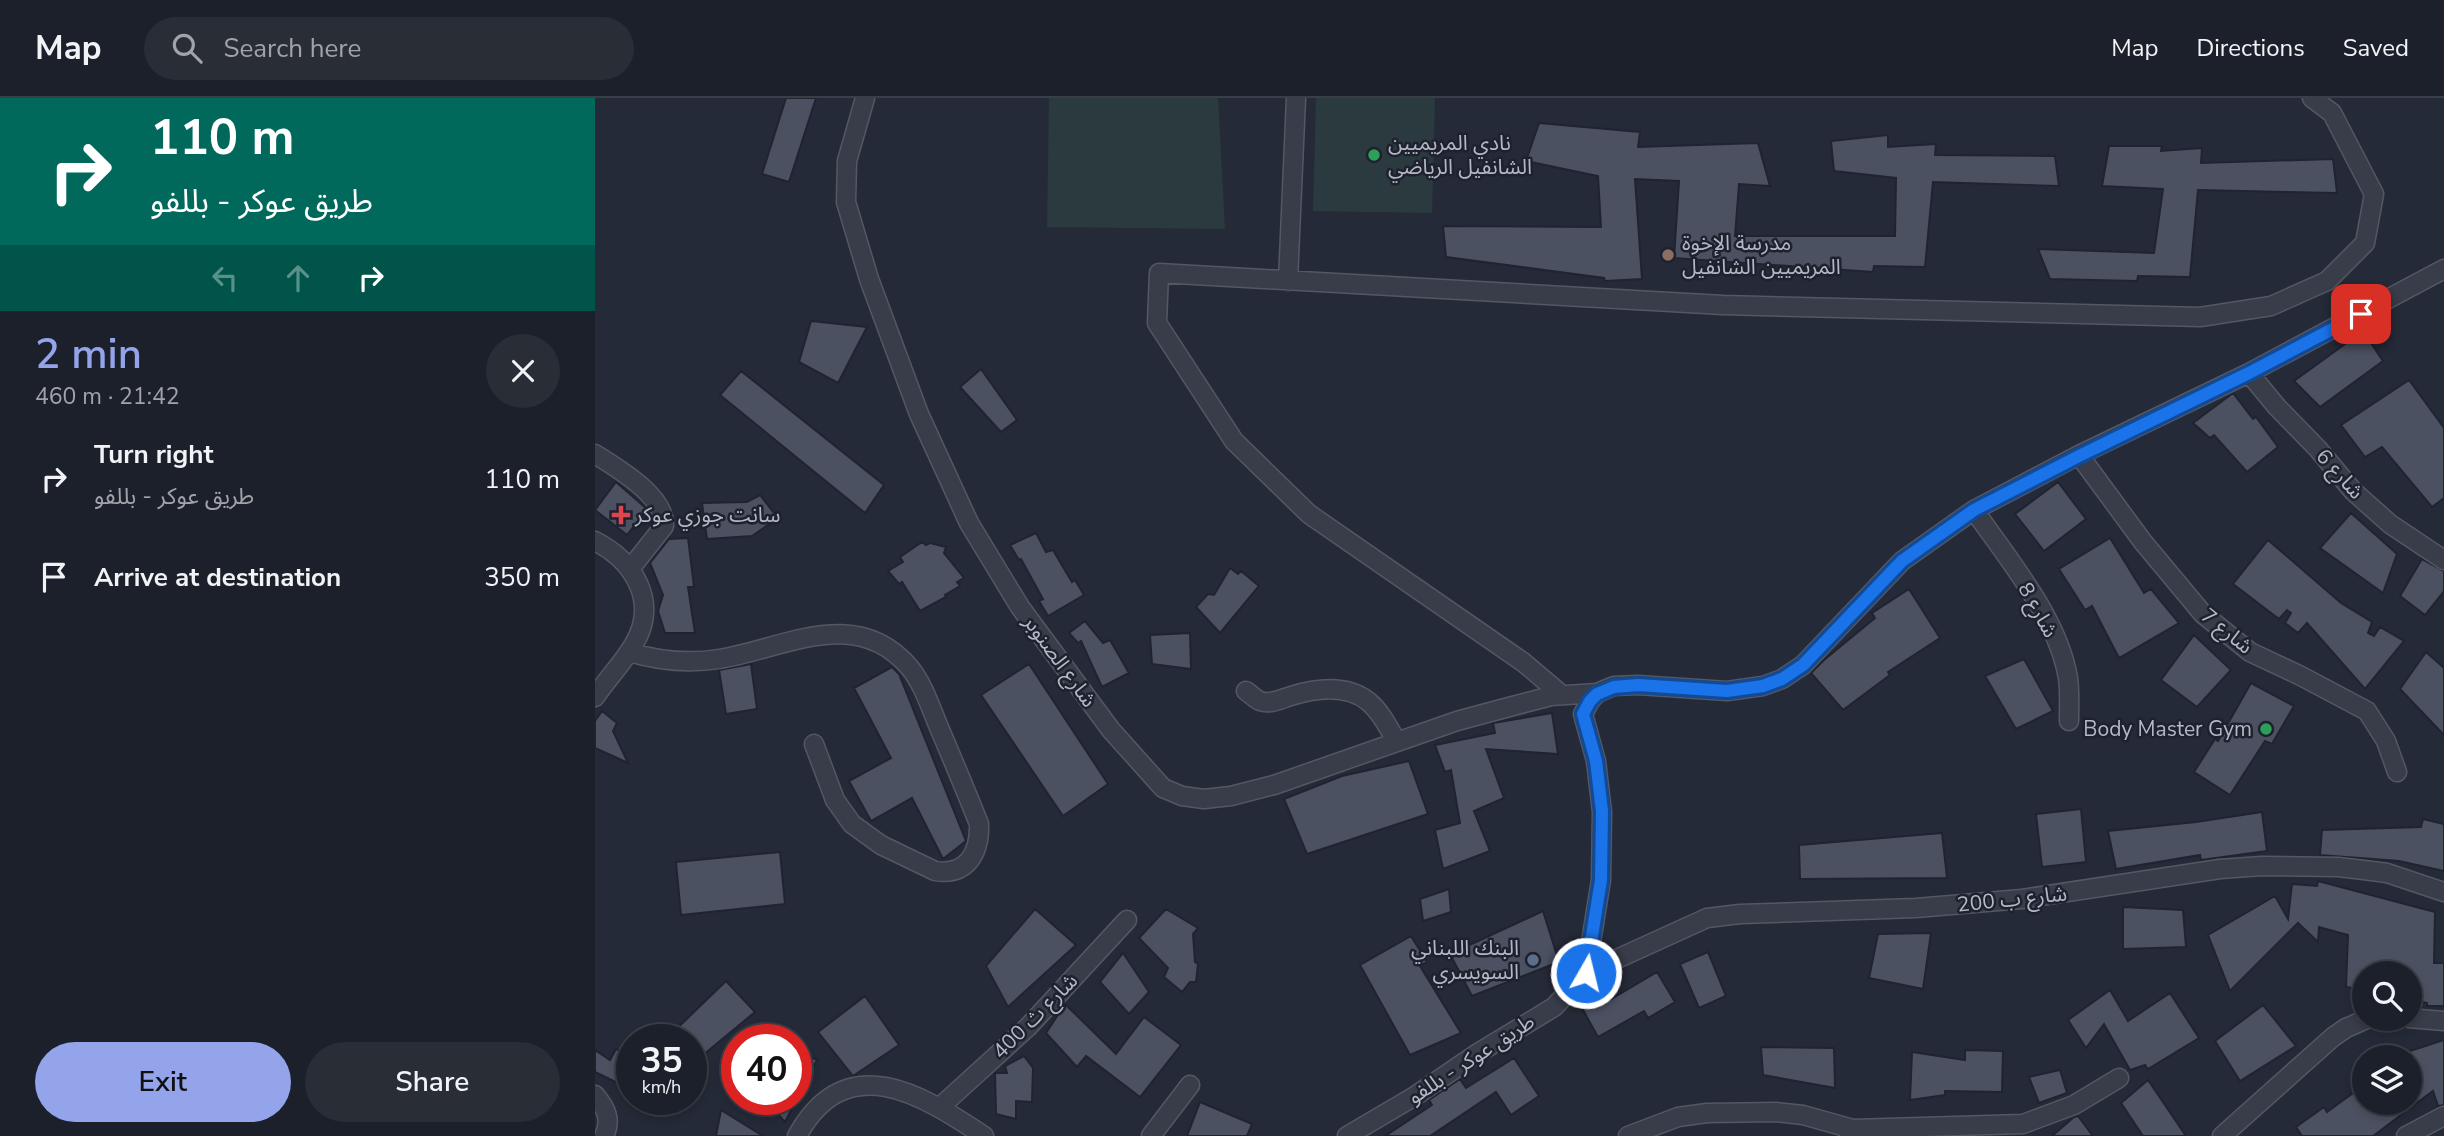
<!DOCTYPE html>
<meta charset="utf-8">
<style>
body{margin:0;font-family:"Nunito Sans","Noto Sans Arabic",sans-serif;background:#292d36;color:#f1f3f6;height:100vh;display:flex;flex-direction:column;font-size:26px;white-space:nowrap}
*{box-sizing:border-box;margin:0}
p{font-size:23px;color:#a0a3a8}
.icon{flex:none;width:38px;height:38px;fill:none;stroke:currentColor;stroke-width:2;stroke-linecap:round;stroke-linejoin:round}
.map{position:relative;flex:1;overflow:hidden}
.drawer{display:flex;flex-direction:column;background:#1c202a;width:595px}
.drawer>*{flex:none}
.top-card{background:#00695c;color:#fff;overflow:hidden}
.fabs{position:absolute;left:1757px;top:863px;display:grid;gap:14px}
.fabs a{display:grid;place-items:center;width:70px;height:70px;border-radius:50%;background:#1c202a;box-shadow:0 4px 10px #0003,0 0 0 2px #3a3e47;font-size:35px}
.speed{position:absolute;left:21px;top:926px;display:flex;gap:14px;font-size:35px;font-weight:700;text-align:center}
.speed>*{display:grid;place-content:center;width:91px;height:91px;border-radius:50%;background:#1c202a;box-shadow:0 4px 10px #0003,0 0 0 2px #3a3e47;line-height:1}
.speed small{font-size:18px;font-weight:400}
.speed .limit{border:10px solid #d22;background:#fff;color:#111}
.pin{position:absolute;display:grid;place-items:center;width:60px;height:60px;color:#fff;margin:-30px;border-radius:14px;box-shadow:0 4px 10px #0006}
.me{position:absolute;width:77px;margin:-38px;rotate:8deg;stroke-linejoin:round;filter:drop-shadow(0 0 5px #0008)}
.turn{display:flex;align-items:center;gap:24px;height:147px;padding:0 35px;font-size:32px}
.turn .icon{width:91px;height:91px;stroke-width:2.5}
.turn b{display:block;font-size:49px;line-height:60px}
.lanes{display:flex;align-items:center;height:66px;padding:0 35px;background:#0003;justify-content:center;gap:35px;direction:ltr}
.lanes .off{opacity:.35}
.round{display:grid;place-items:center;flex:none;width:74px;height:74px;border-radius:37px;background:#292d36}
.headline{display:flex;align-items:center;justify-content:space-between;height:119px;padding:0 35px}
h1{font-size:42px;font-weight:600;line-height:52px;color:#94a4ea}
.primary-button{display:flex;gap:14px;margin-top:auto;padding:14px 35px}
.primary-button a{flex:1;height:80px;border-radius:42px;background:#94a4ea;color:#111;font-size:28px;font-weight:600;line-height:80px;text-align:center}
.primary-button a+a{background:#292d36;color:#f1f3f6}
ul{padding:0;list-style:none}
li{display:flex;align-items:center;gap:21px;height:98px;padding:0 35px}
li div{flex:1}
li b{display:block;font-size:26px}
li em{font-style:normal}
header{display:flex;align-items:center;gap:42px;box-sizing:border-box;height:98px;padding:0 35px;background:#1c202a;border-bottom:2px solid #3a3e47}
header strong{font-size:33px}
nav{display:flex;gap:38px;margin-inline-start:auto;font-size:24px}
.search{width:490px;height:63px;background:#292d36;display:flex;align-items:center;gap:18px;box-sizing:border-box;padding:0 24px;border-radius:38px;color:#a0a3a8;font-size:26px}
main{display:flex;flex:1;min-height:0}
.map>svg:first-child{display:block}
.green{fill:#2b3a3e}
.building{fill:#4c5162;stroke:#202330;stroke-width:2}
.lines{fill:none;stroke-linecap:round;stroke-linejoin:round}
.minor-casing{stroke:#545764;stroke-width:21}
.minor{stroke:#393c49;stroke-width:18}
.route-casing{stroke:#114b97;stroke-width:18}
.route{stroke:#1a73e8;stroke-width:12}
.leisure-dot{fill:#2e9e5b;stroke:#1e212e;stroke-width:2.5}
.education-dot{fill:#8d6e63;stroke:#1e212e;stroke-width:2.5}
.health-dot{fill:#e0444e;stroke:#1e212e;stroke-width:2.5}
.service-dot{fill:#5c6f8a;stroke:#1e212e;stroke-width:2.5}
.labels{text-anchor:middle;stroke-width:5;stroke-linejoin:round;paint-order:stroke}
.poi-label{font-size:21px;fill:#b4b7c5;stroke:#1e212e;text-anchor:start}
.street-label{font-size:21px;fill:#b4b7c5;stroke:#1e212e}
</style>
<header>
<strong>Map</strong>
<div class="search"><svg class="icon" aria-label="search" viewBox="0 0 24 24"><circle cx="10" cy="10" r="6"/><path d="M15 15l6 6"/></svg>Search here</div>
<nav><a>Map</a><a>Directions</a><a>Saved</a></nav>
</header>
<main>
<section class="drawer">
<div class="top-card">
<div class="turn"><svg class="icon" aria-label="right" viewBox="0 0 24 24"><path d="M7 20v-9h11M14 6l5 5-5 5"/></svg><div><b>110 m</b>طريق عوكر - بللفو</div></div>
<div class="lanes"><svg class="icon off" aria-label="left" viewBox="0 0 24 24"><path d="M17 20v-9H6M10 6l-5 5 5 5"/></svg><svg class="icon off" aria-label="ahead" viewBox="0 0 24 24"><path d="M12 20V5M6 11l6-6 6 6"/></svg><svg class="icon" aria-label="right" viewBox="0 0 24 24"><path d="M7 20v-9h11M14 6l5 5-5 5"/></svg></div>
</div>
<div class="headline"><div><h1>2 min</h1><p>460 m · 21:42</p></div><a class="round"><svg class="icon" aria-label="close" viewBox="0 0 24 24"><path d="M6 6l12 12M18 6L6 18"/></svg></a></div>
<ul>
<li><svg class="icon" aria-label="right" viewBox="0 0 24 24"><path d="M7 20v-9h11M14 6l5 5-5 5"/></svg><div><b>Turn right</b><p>طريق عوكر - بللفو</p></div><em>110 m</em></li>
<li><svg class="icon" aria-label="arrive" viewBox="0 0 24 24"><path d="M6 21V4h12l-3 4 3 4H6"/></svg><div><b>Arrive at destination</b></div><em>350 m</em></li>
</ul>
<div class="primary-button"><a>Exit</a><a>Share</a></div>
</section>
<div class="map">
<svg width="1849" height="1038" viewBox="0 0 1849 1038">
<rect width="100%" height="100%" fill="#252a38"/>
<path class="green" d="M454,0H623L630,131L452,129Z
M721,0H840L837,115L718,113Z"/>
<path class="building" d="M191,0H221L194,84L167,76Z
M944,25L1045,34L1043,49L1163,45L1175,88L1144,86L1140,138H1300L1301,80L1239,73L1236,43L1293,37V49L1341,46L1340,57L1460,58L1464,88L1338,84L1330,169L1279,168L1278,174L1079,160L1084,83L1040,81L1047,181L1010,183L1009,180L851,159L848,128L1006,129L1003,78L931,63Z
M1514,48H1567L1566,53L1607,50L1606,65L1738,61L1742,95L1603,92L1595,179L1543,178L1542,183L1455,181L1443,151L1559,155L1568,91L1507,88Z
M216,223L272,229L243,285L204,264Z
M1768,233L1788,263L1725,309L1699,283Z
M386,271L422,322L406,334L365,289Z
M146,273L289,387L270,415L125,297Z
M1814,282L1849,330V400L1837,409L1787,349L1770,359L1746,327Z
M1638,295L1658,321L1661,319L1683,349L1652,374L1619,337L1615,340L1598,325Z
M21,384L52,411L32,437L0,412Z
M1463,384L1491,421L1449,453L1420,416Z
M165,397L183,420L157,438L112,441L107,405L152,404Z
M1756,415L1802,456L1788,495L1725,450Z
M441,435L451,454L458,452L477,484L480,482L489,497L453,518L444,503L448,501L426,461L424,462L415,447Z
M93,440L99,489H93L100,535H70L63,513L68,497L55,465L74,441Z
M1515,440L1549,495L1556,491L1584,525L1524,560L1497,508L1490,512L1464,471Z
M1673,442L1746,505L1777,524L1773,535L1779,538L1785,529L1809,543L1770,591L1712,525L1703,535L1690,525L1696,515L1692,512L1684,521L1638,486Z
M327,444L331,447L335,445L351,449L349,455L369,480L362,484L365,488L350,497L351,499L325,513L307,484L304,486L293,473L308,464L305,459Z
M1827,461L1849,473V493L1830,517L1805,498Z
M635,470L643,476L646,473L664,488L625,535L601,509L613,496L619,497Z
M1314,491L1345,540L1293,574L1295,577L1248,612L1216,575L1229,562L1280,520L1277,515Z
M490,523L508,545L515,542L534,575L507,589L486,543L483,545L474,535Z
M595,535L596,571L557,566L555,537Z
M1599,537L1636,572L1602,609L1566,582Z
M1831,554L1849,570V637L1805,591Z
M1429,561L1458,613L1421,631L1390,578Z
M156,566L162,611L131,616L124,572Z
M434,566L513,686L468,718L386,597Z
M297,569L304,576L371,743L348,761L317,700L276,723L254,683L296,660L259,590Z
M1656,585L1699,608L1677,646L1670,643L1635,697L1599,674L1620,641L1623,643Z
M7,613L22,625L18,633L33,665L0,650V623Z
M957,615L963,656L891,651L909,700L879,713L895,753L848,771L840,732L865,725L856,672L850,674L840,647L900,635L898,625Z
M814,663L833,716L712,756L689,701L747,678Z
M1486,711L1491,764L1447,769L1441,716Z
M1667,714L1672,753L1606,762L1605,757L1521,771L1513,733L1601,724Z
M1828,721L1849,726V773L1804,763L1725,757L1727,732L1826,729Z
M1347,735L1352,780L1205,781L1204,747Z
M185,754L190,806L86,817L81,764Z
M1723,783L1840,814L1839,865H1849V908H1832V905L1815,901V875H1769V892L1751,889L1753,837L1724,829L1723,844L1703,825L1635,893L1613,837L1680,798L1693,821L1697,786L1722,788Z
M854,791L856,814L828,823L825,801Z
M1528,809L1588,812L1591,849L1528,851Z
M440,811L481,847L413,909L391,868Z
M571,811L603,830L598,836L600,864L603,866L601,884H595L587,894L569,879L573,870L544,840Z
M948,813L964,864L877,898L855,856Z
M1336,835L1328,891L1274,880L1283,836Z
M816,838L832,864L825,868L866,935L815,957L765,867Z
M1113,854L1131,898L1104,910L1085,866Z
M528,855L554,894L534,916L505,884Z
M1062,874L1080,904L1053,920L1049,913L1003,939L982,901L1009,887L1016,901Z
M131,883L160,914L96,967V942H70Z
M1515,892L1533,923L1575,895L1604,940L1553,971L1550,967L1535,972L1509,926L1491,950L1473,922Z
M270,898L304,947L258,978L223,934Z
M470,906L521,956L549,919L586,947L545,999L491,958L482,969L451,935Z
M1668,907L1701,948L1645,983L1620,943Z
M1849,942V1007L1843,1008L1838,993L1778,1038H1707L1701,1029L1729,1009L1732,1014L1769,987V1004H1815V953Z
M1166,949L1239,950L1240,990L1168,977Z
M21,951L37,959V992L0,974V952L15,962Z
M201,951L222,962L190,1024L169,1001H201Z
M1370,952L1408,953L1407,994L1350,993V997L1315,1002L1317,954L1370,962Z
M429,958L438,970L437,1004L421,1003V1021L401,1016L400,975H412L410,968Z
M919,960L944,998L916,1017L901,994L835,1038H790L837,1007L834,1002L865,981L871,990Z
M1465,972L1472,995L1444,1005L1434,979Z
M1553,982L1591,1038H1548L1526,1005Z
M605,1004L657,1026L652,1038H592Z
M126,1012L168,1038H121Z
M1483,1018L1498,1038H1457L1479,1019Z"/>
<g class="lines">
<g class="minor-casing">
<path id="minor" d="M270,0L252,63L251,104L274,181L324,316L374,425L425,509L516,632L568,690L587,698L609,701L636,698L679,687L862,623L914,609L956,598L1002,595
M693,183L701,0
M1654,275L1682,309L1723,351L1758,393L1795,426L1849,462
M0,356C22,370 71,398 69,428L35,471
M1484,357L1548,444L1608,516L1655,554L1706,578L1772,613L1791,643L1802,674
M1379,412C1413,461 1463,520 1473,580C1475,594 1474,609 1474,623
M0,443C39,463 64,504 39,546C28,565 12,581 0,599
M34,554C64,563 93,566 124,561C188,551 261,506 315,570C328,586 335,608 343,627C357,660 371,693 384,726C385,755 372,778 340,773L286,747L257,726L240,702L219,646
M651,593C656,596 660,601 665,603C675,607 686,601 696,598C722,590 752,586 774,604C787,615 794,631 802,644
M967,597L928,564L714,416L639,343L562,225L564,175L1128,207L1605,219L1676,208L1732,183L1770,145L1779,96L1737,15L1717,0
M991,875L1112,820L1145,816L1321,810L1427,801L1625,771L1667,768L1743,769L1769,772L1792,775L1849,794
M1813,920L1849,923
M0,997C11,1010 17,1022 9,1038
M345,1009L433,929L532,822
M1258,1031L1428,1026L1479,1007L1524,980
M202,1038C251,949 326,996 389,1038
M556,1038L595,987
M752,1038L820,998L883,955L959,909L991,875L1006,782L1007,714L1001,663L988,616L995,603L1002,595L1019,588L1043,587L1132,593L1168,588L1187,581L1208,567L1307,463L1379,412L1484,357L1654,275L1849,171
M1033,1038L1083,1019L1112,1015L1181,1014L1208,1017L1258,1031L1254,1038
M1627,1038L1738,939L1751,930L1774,920
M1811,1038L1849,1018"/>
</g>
<use href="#minor" class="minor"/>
</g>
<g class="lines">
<g class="route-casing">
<path id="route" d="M991,875L1006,782L1007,713L1001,663L988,616L995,603L1002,596L1019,589L1043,587L1132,593L1168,588L1187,581L1208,567L1307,463L1379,412L1484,358L1654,275L1766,216"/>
</g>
<use href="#route" class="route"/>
</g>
<g class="leisure-dot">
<circle cx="779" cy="57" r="7"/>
<circle cx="1671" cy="631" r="7"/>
</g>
<circle class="education-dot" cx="1073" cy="157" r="7"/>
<path class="health-dot" d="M22.5 406.5h7v7h7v7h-7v7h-7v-7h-7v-7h7z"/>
<circle class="service-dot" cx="938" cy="862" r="7"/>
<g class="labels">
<g class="poi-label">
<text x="793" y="52">نادي المريميين<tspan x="793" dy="24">الشانفيل الرياضي</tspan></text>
<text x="1087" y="152">مدرسة الإخوة<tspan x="1087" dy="24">المريميين الشانفيل</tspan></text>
<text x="40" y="424">سانت جوزي عوكر</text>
<text x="1657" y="638" text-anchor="end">Body Master Gym</text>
<text x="924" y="857" text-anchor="end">البنك اللبناني<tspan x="924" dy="24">السويسري</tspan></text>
</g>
<g class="street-label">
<text transform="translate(1745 376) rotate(48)" y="7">شارع 6</text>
<text transform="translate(1443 512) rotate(61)" y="7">شارع 8</text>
<text transform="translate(1632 533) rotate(39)" y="7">شارع 7</text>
<text transform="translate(465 563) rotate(54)" y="7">شارع الصنوبر</text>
<text transform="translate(1417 801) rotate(-6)" y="7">شارع ب 200</text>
<text transform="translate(440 918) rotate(-45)" y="7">شارع ث 400</text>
<text transform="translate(876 961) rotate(-33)" y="7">طريق عوكر - بللفو</text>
</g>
</g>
</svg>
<div class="fabs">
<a><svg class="icon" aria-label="search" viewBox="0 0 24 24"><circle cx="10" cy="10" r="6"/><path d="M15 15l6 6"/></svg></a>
<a><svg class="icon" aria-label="layers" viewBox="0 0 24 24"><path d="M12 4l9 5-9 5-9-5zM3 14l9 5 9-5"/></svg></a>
</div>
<div class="speed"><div>35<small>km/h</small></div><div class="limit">40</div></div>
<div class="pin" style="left:1766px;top:216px;background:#d93025"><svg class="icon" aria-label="arrive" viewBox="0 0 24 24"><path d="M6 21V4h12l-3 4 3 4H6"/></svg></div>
<svg class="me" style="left:991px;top:875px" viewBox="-20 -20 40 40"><circle r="17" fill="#1a73e8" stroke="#fff" stroke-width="3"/><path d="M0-11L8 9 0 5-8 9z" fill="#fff"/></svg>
</div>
</main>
